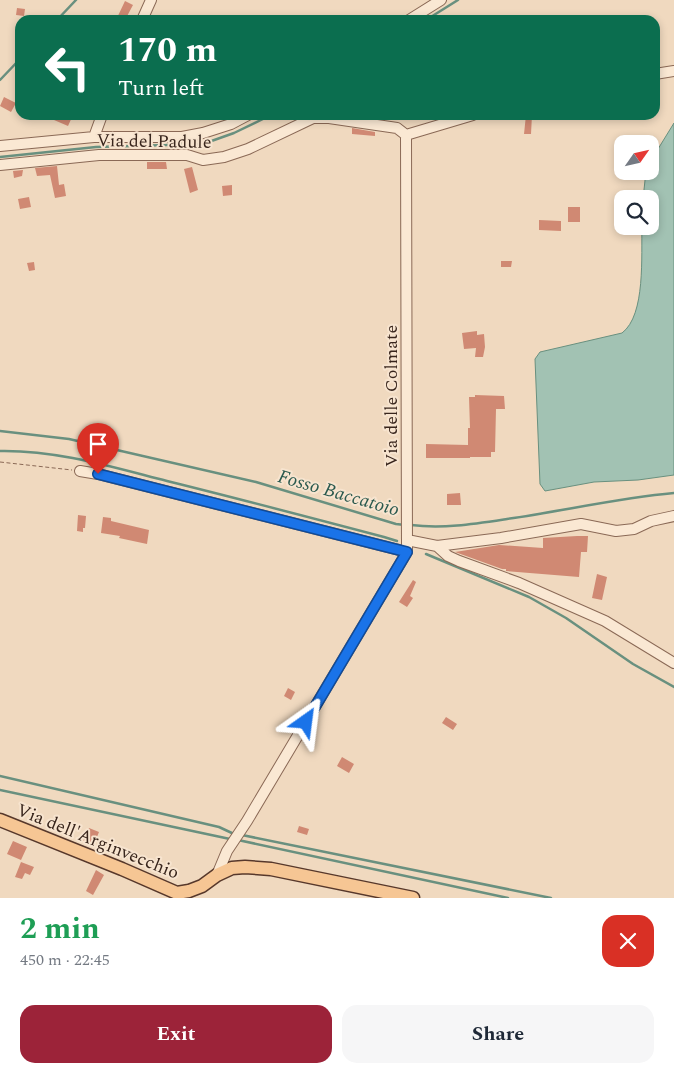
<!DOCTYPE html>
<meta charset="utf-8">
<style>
body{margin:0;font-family:Spectral,serif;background:#f6f6f7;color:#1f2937;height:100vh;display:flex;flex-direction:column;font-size:19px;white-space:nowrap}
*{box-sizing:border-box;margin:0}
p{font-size:16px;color:#747a83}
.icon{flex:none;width:28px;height:28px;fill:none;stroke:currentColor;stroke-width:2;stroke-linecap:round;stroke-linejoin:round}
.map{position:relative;height:898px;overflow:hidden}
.side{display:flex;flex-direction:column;background:#fff;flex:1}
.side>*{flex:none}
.banner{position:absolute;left:15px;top:15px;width:645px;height:105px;border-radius:15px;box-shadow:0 2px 8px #0003;background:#0b6e4f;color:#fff;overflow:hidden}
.needle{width:32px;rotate:56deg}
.tools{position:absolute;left:614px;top:135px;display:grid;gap:10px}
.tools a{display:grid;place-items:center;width:45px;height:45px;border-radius:10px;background:#fff;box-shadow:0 2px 8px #0003;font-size:25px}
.pin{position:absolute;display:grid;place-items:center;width:42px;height:42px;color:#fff;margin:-51px -21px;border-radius:50% 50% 50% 0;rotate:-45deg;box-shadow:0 0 5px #0007}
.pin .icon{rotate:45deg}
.me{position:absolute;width:55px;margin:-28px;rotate:31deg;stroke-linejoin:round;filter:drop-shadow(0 0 4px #0008)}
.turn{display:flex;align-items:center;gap:18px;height:105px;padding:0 20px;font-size:22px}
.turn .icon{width:65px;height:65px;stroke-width:2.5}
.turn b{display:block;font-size:35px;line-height:42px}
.round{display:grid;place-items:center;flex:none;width:52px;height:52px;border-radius:15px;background:#f6f6f7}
.headline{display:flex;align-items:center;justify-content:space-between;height:85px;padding:0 20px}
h1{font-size:30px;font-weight:700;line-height:38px;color:#1e9e55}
.action{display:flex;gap:10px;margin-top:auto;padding:10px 20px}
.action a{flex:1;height:58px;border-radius:15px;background:#9c2339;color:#fff;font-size:20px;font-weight:700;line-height:58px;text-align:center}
.action a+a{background:#f6f6f7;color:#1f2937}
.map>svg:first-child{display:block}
.water{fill:#a2c2b3;stroke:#69907f}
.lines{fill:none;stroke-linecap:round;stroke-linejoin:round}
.stream{stroke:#69907f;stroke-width:2.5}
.building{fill:#d08973}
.minor-casing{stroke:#8a6956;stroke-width:12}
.major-casing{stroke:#57382b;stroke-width:15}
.path{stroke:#8a6956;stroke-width:1;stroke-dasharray:4 2.5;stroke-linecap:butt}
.minor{stroke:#fae8d3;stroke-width:10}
.major{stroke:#f6c694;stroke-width:12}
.route-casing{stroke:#114b97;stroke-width:12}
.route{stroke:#1a73e8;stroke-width:9}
.labels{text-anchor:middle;stroke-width:4;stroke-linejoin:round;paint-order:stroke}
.street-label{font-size:18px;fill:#38251c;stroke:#f7e4cf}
.water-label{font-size:19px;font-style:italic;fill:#2a594e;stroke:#f7e4cf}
</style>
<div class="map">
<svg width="674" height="898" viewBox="0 0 674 898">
<rect width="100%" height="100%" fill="#f0d9bf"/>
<path class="water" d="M674,123V475L638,480L594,482L545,491L540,484L535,359L540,352L622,333C646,315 641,255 642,226H650V199H643L646,171H650V162Z"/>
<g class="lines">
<path class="stream" d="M57,20L76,0
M426,20L458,0
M0,80L20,59
M0,157L96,147L203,144L234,133L271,115
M0,431L69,439L256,482L396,524L405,525
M0,451C57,450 112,467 167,481C240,499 312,518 384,537L397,541
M411,525C443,529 474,524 507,519C563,511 618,498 674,493
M426,554L529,597L566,618L633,664L674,687
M0,776L219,827L234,834
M0,790L230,839
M242,835L551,898
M238,840L508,898"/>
</g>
<path class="building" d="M125,1L133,5L125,20H116Z
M17,8L25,9L24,16L16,15Z
M4,97L16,103L11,112L0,106Z
M56,115H73L68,126L54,120Z
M526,115H532L531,134H524Z
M352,128L375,132V136L352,134Z
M147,162H166L167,169H147Z
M57,166L59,185L64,184L66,196L55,198L50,175L37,176L35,168Z
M192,167L198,190L190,193L184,169Z
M23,170L22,176L14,178L13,171Z
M232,185V195L223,196L222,186Z
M29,197L31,207L20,209L18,199Z
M568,207H580V222H568Z
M539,220L561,221V231L539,230Z
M501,261H512L511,267H501Z
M34,262L35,270L29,271L27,263Z
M477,331V335L484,334L485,347L483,357H475L476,348L464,349L462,333Z
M475,395L504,396L505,409H496L495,452H491V457H470V458H426V444L468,445V428H470L469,397H475Z
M460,493L461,505H447V494Z
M78,515L86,516L85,528H83V532L77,531Z
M103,517L111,518V521L149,530L147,544L119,538L120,536L101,533Z
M577,536H588L587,552H581L579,577L506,571V569H502L455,552L499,545L543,548V538Z
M597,574L607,577L602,600L592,598Z
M413,580L416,582L410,596L413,598L407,607L399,602Z
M288,688L295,692L291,700L284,696Z
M446,717L457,724L453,730L442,723Z
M342,757L354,764L349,773L337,766Z
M299,826L309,829L307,835L297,832Z
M89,828L99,832L94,844L83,841Z
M13,841L27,847L21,860L7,854Z
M21,862L34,867L30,875L25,873L22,879L15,877Z
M96,870L104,875L93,895L86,891Z"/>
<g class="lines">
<g class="minor-casing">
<path id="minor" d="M142,20L151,0
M409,20L441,0
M655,74L674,71
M406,135L473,115
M94,137L102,115
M0,146L94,137H182L203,133L231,124L248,115
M0,165L99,155H187L203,160L224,157L248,149L313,118H329L397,128L406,135
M80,471L98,474L407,552
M407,540L437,546L501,538L581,524L616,531L634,529L651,521L674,516
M437,546L448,556L459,561L519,583L605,621L674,663
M217,875L227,851L247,821L407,552L406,135"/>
</g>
<g class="major-casing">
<path id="major" d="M0,820L122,869L177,893L189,891L202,886L217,875L232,868L245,867L271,869L413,898"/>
</g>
<path class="path" d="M0,462L72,470"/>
<use href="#minor" class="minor"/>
<use href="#major" class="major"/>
</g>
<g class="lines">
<g class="route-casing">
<path id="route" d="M98,474L407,552L306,722"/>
</g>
<use href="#route" class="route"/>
</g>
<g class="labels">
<g class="street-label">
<text transform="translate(154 141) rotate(1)" y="6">Via del Padule</text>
<text transform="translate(391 396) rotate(-90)" y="6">Via delle Colmate</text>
<text transform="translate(98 841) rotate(22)" y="6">Via dell'Arginvecchio</text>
</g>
<g class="water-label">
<text transform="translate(339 492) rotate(16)" y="7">Fosso Baccatoio</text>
</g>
</g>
</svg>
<div class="tools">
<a><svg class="needle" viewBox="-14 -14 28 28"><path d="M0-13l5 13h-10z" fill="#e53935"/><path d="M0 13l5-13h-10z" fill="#747a83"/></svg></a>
<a><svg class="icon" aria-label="search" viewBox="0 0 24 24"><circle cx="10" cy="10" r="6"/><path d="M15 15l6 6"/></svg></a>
</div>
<div class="pin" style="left:98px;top:474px;background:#d93025"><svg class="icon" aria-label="arrive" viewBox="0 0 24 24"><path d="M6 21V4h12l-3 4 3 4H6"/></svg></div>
<svg class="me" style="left:306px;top:722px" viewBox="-20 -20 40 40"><path d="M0-17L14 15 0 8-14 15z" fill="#1a73e8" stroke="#fff" stroke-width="4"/></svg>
<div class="banner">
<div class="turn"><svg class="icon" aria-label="left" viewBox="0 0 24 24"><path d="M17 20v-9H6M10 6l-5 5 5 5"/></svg><div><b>170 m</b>Turn left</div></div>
</div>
</div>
<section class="side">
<div class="headline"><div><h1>2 min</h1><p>450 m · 22:45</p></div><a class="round" style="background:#d93025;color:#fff"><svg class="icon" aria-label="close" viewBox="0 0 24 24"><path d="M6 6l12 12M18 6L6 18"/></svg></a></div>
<div class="action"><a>Exit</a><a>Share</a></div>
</section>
